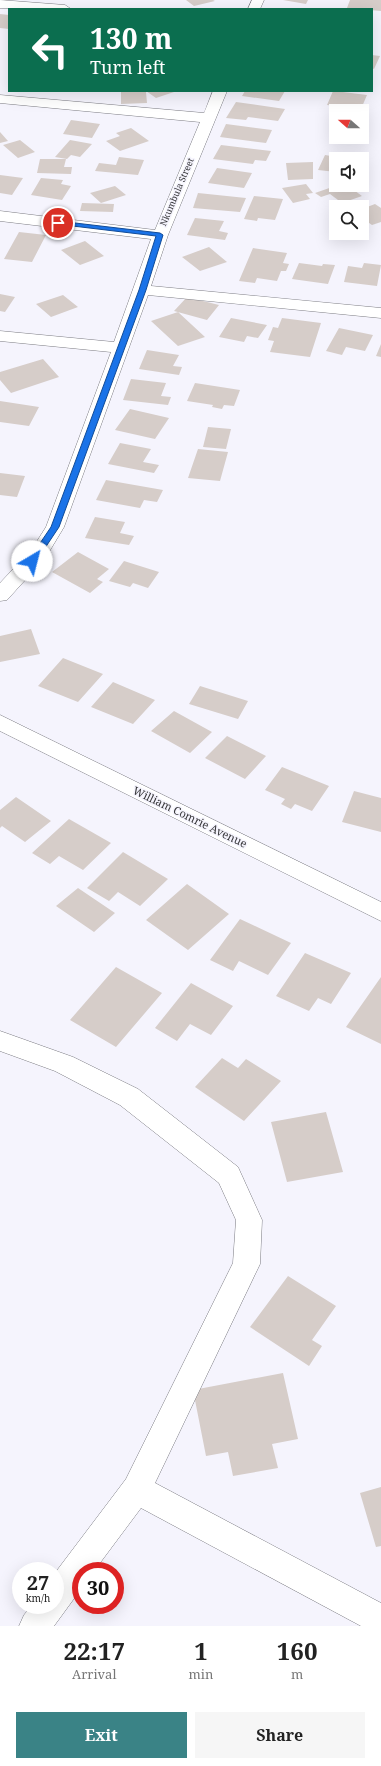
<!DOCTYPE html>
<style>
body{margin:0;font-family:"Noto Serif",serif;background:#f6f6f6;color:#222;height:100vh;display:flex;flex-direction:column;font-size:15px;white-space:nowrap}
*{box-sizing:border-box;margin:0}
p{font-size:13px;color:#767676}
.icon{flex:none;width:22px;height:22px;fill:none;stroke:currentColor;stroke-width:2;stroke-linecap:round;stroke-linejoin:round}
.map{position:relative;height:1626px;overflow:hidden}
.panel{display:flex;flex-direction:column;background:#fff;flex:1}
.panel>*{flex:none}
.guide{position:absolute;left:8px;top:8px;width:365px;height:84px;border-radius:0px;box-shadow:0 4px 16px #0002;background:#0b6e4f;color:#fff;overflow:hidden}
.needle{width:26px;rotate:291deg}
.fabs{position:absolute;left:329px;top:104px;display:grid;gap:8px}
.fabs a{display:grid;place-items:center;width:40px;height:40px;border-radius:0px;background:#fff;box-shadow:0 4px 16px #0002;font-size:20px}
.speed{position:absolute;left:12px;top:1562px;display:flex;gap:8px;font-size:20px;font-weight:700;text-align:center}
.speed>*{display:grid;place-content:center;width:52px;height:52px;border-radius:50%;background:#fff;box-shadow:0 4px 16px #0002;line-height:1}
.speed small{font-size:10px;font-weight:400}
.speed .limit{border:6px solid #d22;background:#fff;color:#111}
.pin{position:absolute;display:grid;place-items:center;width:34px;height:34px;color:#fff;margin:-17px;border:2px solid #fff;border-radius:50%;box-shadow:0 1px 4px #0007}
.me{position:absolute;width:44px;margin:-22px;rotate:37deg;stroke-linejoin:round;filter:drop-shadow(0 0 3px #0008)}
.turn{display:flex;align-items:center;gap:14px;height:84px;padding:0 16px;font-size:18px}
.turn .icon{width:52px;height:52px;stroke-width:2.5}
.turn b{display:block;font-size:28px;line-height:34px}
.eta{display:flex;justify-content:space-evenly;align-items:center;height:68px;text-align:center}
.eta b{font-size:24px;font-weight:700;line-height:28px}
.cta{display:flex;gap:8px;margin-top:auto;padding:8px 16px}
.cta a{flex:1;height:46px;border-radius:0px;background:#3a8386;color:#fff;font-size:16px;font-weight:700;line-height:46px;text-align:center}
.cta a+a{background:#f6f6f6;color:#222}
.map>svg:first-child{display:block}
.building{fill:#d6cdc9}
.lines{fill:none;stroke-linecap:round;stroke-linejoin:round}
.street-casing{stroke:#7c7c83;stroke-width:1}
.street{fill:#fff;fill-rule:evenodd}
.route{fill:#1a73e8;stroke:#114b97}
.labels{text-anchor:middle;stroke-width:3;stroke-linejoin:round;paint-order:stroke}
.far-street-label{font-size:9px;fill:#363639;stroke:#f5f4fd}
.street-label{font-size:11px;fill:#363639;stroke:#f5f4fd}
</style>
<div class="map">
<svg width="381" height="1626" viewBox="0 0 381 1626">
<rect width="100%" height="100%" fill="#f5f4fd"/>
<path class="building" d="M186,0H213L215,1L194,6Z
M283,0H308L306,4Z
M350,0H381V11L347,8Z
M0,14L9,15V29L0,28Z
M372,55L380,56L374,69L372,68Z
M146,91H177L156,98Z
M245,91H285L279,101L242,96Z
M333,91H335L367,95L361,109L327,105Z
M121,92H146L147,103L121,104Z
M236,102L285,109L278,121L248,117L246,120L226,118Z
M71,120L100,124L92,138L63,134Z
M226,124L272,130L266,143L220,137Z
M131,128L149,141L120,151L106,141L120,136L116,133Z
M0,132L8,141L0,143Z
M20,140L35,152L18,158L3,145Z
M70,140L92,144L80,157L71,155L67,159L55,157Z
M221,145L271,151L266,161L255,160L253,164L213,159Z
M325,155L343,158L336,159V172L318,170Z
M119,157L144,160L138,175L95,171L99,163L116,165Z
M40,159H66L64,167H72L71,174L37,173Z
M313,162V179L288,180L286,163Z
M217,168L252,173L244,188L208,183Z
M0,175L23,178L12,195L0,193Z
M41,178L63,180L61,184L71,186L62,200L31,195Z
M306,184L313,193L306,194L310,199L293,203L282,188Z
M338,185H347L362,196L342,203L330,194L321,197L315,193Z
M115,186L126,195L101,203L90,193Z
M198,193L246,198L240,212L193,208Z
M254,196L283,199L275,220L258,218L257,221L244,219Z
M82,203L114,204L113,212L80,211Z
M375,204L381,208V222L372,225L362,218V209Z
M195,218L224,221L219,231L228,233L225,240L187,235Z
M19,232L46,235L32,262L4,259Z
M85,241L104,256L80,265L61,250Z
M209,247L227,262L200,271L182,257Z
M253,248L287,253L283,263L289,264L286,271H281L277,281L257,278L255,283L239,281Z
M299,263L322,266L323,264L335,265L328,284L292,279Z
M364,263L381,265L377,286L344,282L348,266L362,268Z
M0,294L15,297L5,312L0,311Z
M63,295L78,307L51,317L36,304Z
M187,297L219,305L207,320L174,311Z
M178,312L205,337L178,346L151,321Z
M231,318L267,325L258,338L247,336L244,342L219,337Z
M282,318L321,323L310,357L270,352L274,341L268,340L273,327L278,328Z
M339,328L373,335L365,351L346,347L342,355L326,351Z
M381,344V357L376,356Z
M147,350L179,355L173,366L182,367L179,375L139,369Z
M43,359L59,377L11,393L0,380V372Z
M131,379L166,383L161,396L171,397L168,405L123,400Z
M195,383L240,390L234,406L224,405L222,409L212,407L213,405L187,401Z
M0,401L39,407L29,426L0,422Z
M130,409L169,418L155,439L115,430Z
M208,427L231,429L226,449L203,447Z
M120,443L151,449L143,462L159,465L154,473L108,464Z
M198,449L228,452L220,481L188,478Z
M0,473L25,476L17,497L0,495Z
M106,480L163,490L157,502L144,500L140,508L96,500Z
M95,517L125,522L120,533L134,536L129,545L85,538Z
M78,552L109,569L97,579L103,582L90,593L52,572Z
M124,561L159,572L148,588L133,583L130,587L109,581Z
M31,629L40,654L0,662V636Z
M63,658L103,674L78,702L38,686Z
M113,682L155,700L133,724L91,707Z
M200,686L248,701L238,719L189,704Z
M174,711L212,732L190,753L151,731Z
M227,736L266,756L245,779L205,758Z
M282,767L329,786L312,811L295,804L291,809L281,804L285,799L265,790Z
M354,791L381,798V832L342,822Z
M16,797L51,821L25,842L2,826L0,828V810Z
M69,819L111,843L83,870L59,856L50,864L32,853Z
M123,852L168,879L140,906L118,892L109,901L87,888Z
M187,884L229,914L188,950L146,920Z
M78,888L115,913L94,932L56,906Z
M240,919L291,943L268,975L239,961L233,971L210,960Z
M305,953L351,973L331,1004L318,998L309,1011L276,996Z
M116,967L162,993L116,1047L70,1020Z
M381,977V1044L346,1027Z
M191,983L233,1006L211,1035L190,1024L177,1041L155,1028Z
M222,1058L238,1068L246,1059L281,1081L244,1121L195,1087Z
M326,1112L343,1172L287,1182L271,1122Z
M288,1276L336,1306L312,1340L322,1346L309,1366L250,1327Z
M283,1373L298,1439L272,1444L278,1468L233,1476L228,1452L206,1456L193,1390Z
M381,1487V1546L376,1547L360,1493Z"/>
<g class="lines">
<g class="street-casing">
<path id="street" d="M0,0L65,5L71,9L0,8Z
M252,0H264L260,9H248Z
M213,91H227L168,235L151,286L381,308V318L148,295L64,527L46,557L7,600L0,601V583L32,549L46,527L111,352L0,341V331L114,342L151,239L0,221V211L155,230L200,122L0,103V95L204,113Z
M0,715L381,902V921L0,731Z
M0,1031L73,1057L138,1089L238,1167L262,1220L260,1264L155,1483L381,1603V1626H361L141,1508L94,1571H81V1589L54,1626H19L24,1615L32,1605H55V1573L126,1479L233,1263L236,1220L219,1183L120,1105L55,1071L0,1051Z"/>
</g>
<use href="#street" class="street"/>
</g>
<path class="route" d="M58,221L160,233L163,235L146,290L59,527L35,563L32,564L28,561L51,527L139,290L156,236L56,224L55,223Z"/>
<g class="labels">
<g class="far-street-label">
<text transform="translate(177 192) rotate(-67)" y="3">Nkumbula Street</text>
</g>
<g class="street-label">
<text transform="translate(190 817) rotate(26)" y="4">William Comrie Avenue</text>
</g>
</g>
</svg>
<div class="fabs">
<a><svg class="needle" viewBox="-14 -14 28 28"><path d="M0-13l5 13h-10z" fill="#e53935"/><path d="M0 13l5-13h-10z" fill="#767676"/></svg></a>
<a><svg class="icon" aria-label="sound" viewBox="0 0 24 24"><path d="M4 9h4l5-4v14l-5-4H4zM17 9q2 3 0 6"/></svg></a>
<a><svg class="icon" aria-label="search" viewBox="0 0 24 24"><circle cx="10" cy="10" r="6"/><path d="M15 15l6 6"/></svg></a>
</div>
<div class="speed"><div>27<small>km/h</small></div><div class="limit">30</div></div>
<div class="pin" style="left:58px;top:223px;background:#d93025"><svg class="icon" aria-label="arrive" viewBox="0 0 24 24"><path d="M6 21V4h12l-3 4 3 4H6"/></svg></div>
<svg class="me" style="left:32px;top:561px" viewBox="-20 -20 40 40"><circle r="19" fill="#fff"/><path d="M0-13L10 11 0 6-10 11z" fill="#1a73e8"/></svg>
<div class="guide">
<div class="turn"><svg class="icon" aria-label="left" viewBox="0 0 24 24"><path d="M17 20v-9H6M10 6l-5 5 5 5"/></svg><div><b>130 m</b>Turn left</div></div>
</div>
</div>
<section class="panel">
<div class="eta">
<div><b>22:17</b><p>Arrival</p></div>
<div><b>1</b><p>min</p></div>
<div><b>160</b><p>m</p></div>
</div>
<div class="cta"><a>Exit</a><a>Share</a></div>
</section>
